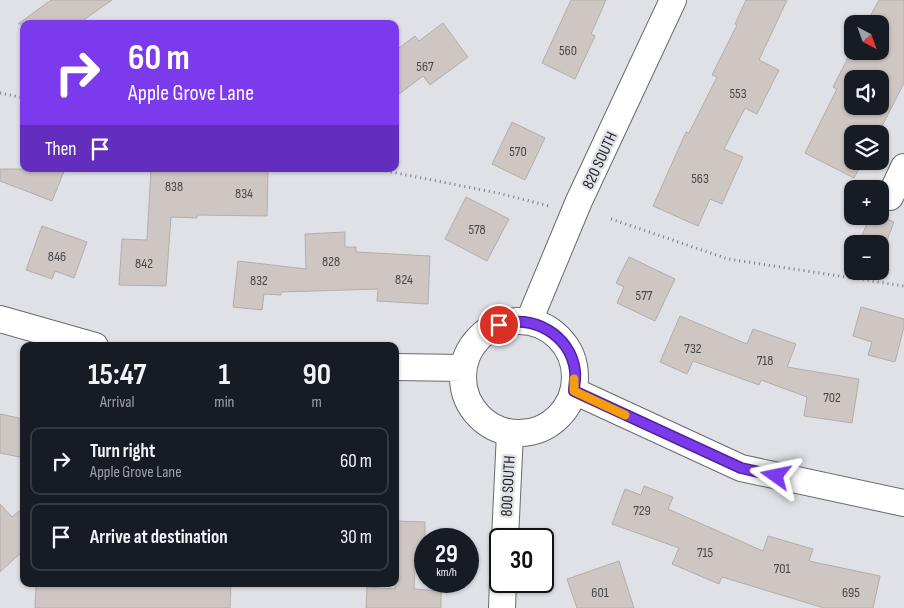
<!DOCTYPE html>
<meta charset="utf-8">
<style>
body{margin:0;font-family:"Sofia Sans Condensed",sans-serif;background:#20242c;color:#f1f3f6;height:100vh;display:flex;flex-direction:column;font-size:19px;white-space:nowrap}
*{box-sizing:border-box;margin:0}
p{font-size:16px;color:#9ea1a6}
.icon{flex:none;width:28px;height:28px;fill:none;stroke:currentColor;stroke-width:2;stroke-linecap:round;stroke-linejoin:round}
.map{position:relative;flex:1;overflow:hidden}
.drawer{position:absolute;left:20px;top:342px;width:379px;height:245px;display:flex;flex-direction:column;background:#171b24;border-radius:10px;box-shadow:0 1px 4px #0004}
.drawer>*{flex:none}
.banner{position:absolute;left:20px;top:20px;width:379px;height:152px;border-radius:10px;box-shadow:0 1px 4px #0004;background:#7c3aed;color:#fff;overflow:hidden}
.needle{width:32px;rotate:139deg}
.buttons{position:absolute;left:844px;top:15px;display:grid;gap:10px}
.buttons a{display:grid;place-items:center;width:45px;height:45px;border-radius:10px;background:#171b24;box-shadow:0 1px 4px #0004;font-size:25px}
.speed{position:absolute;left:414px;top:528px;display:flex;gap:10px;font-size:25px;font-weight:700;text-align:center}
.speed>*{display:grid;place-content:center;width:65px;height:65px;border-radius:50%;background:#171b24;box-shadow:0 1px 4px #0004;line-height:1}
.speed small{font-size:12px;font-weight:400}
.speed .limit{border:2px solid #111;border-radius:8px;background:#fff;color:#111}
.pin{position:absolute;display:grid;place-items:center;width:42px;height:42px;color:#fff;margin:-21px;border:2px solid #fff;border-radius:50%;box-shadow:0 1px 5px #0007}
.me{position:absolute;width:55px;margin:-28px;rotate:282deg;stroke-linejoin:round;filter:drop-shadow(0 0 4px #0008)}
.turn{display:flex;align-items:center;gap:18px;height:105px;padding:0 25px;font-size:22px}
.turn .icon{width:65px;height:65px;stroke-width:2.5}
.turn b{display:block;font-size:35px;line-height:42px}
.then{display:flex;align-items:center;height:48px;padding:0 25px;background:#0003;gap:10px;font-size:19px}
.eta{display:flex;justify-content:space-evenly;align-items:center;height:85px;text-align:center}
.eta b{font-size:30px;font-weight:700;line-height:35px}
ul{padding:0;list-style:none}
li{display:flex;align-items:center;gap:15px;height:68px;margin:0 10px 8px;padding:0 15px;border:2px solid #363941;border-radius:10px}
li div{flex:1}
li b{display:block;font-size:19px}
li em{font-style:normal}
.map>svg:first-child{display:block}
.building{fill:#cdc6c2;stroke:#b4aeaa;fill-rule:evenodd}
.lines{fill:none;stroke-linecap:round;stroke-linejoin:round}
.minor-casing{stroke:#696a70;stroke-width:28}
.path{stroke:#7a7b7f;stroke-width:3;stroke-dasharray:1 4;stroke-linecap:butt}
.minor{stroke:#fff;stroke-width:26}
.route-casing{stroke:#51269a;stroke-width:12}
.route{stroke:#7c3aed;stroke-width:9}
.slow{stroke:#f59e0b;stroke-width:9}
.labels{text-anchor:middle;stroke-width:4.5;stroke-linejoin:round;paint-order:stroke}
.number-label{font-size:14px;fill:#484748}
.street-label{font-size:16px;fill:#1c1d1f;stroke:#dfe1e7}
</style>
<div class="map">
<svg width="904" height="608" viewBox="0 0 904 608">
<rect width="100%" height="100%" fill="#dfe1e7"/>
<path class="building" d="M51,0H112L78,24H18Z
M571,0H606L591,34L595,36L575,79L542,63Z
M746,0H787L759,60L779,70L757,114L745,108L724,149L743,157L722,204L710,199L698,226L653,206L686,132L689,133L717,77L712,75L737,25L735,24Z
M879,0H904V83L878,134H852V161H863L854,178L805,153L837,89L833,87L852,50L880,51V24H866ZM852,79H880V106H852Z
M443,23L468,57L430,85L423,76L395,97V51L415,36L419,41Z
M512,122L545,138L525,180L492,164Z
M0,169H65L52,201L0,181Z
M151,169L268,171L267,216L197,215V218L171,217L166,286L119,285L122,239L147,240Z
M466,197L509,219L487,261L445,239Z
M870,216H880L894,222L884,248L880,244L861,238Z
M42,226L87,242L74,278L55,271L52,279L26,270Z
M345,232V247H356V252L430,256L428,304L377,301L378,289L281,292V295L264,294L262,310L233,307L238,261L306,269L305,234Z
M629,257L675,279L655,321L617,303L624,287L616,283Z
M861,307L904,319V327L895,362L868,355L872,342L853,336Z
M680,316L747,344L753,329L796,344L787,367L859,379L852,423L804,416L807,397L761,380L759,385L693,361L687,374L660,362Z
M0,414L24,419V458L0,453Z
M644,486L673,497L668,509L763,551L768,536L813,549L809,561L880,576L873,608H824L722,577L719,584L672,564L679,548L612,524L625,489L641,495Z
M0,504L12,517L24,507V550L0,572Z
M395,521L425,522V566L415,565L414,589L441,591V608H366L367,587L395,589Z
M619,561L634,608H577L567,579Z
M36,584H231L230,608H35Z"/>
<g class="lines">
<g class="minor-casing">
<path id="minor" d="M890,197L904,167
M0,319L95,346
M529,321L579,201L673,0
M463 377a56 56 0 1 1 112 0a56 56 0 1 1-112 0Z
M395,367L463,368
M574,391L741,468L904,503
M505,539L510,433
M502,608L503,581"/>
</g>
<path class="path" d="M0,93L24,98
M376,169L498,193L549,206
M611,219L728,259L904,286"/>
<use href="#minor" class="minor"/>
</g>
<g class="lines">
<g class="route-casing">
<path id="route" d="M499,325C532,313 571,335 575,371C576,377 574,385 574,391L741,468L776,476"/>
</g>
<use href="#route" class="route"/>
<path class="slow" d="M574,379V391L625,415"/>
</g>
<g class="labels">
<g class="number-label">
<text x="568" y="55">560</text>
<text x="425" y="71">567</text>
<text x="738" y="98">553</text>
<text x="518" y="156">570</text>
<text x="700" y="183">563</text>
<text x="174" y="191">838</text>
<text x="244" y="198">834</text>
<text x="477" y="234">578</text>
<text x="57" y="261">846</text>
<text x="331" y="266">828</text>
<text x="144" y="268">842</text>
<text x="404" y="284">824</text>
<text x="259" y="285">832</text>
<text x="644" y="300">577</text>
<text x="693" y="353">732</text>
<text x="765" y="365">718</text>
<text x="832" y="402">702</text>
<text x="642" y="515">729</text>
<text x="705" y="557">715</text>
<text x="782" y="573">701</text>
<text x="600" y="597">601</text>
<text x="851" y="597">695</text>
</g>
<g class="street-label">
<text transform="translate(599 160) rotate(-65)" y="6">820 SOUTH</text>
<text transform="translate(507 486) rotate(-87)" y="6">800 SOUTH</text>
</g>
</g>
</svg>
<div class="buttons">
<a><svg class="needle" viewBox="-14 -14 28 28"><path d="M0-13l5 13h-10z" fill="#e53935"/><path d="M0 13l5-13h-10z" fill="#9ea1a6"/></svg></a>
<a><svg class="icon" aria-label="sound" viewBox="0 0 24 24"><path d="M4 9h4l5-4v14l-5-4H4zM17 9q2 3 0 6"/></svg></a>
<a><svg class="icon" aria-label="layers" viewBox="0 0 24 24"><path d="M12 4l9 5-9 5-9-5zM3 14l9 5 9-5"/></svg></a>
<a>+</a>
<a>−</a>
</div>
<div class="speed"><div>29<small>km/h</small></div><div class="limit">30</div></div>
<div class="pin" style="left:499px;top:325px;background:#d93025"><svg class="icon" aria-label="arrive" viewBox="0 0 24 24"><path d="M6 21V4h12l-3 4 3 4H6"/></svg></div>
<svg class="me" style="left:776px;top:476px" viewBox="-20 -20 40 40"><path d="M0-17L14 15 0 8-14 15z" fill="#7c3aed" stroke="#fff" stroke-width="4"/></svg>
<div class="banner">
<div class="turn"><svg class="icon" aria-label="right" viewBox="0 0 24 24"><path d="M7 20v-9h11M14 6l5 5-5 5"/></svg><div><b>60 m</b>Apple Grove Lane</div></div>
<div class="then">Then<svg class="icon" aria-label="arrive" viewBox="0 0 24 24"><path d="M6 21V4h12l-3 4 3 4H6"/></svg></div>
</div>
<section class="drawer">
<div class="eta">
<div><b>15:47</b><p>Arrival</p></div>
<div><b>1</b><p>min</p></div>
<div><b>90</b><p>m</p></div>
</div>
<ul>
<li><svg class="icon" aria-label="right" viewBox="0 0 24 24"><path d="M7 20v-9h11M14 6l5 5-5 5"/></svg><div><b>Turn right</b><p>Apple Grove Lane</p></div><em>60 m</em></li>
<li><svg class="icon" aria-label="arrive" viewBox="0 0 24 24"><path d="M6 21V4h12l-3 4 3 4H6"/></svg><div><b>Arrive at destination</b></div><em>30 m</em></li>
</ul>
</section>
</div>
